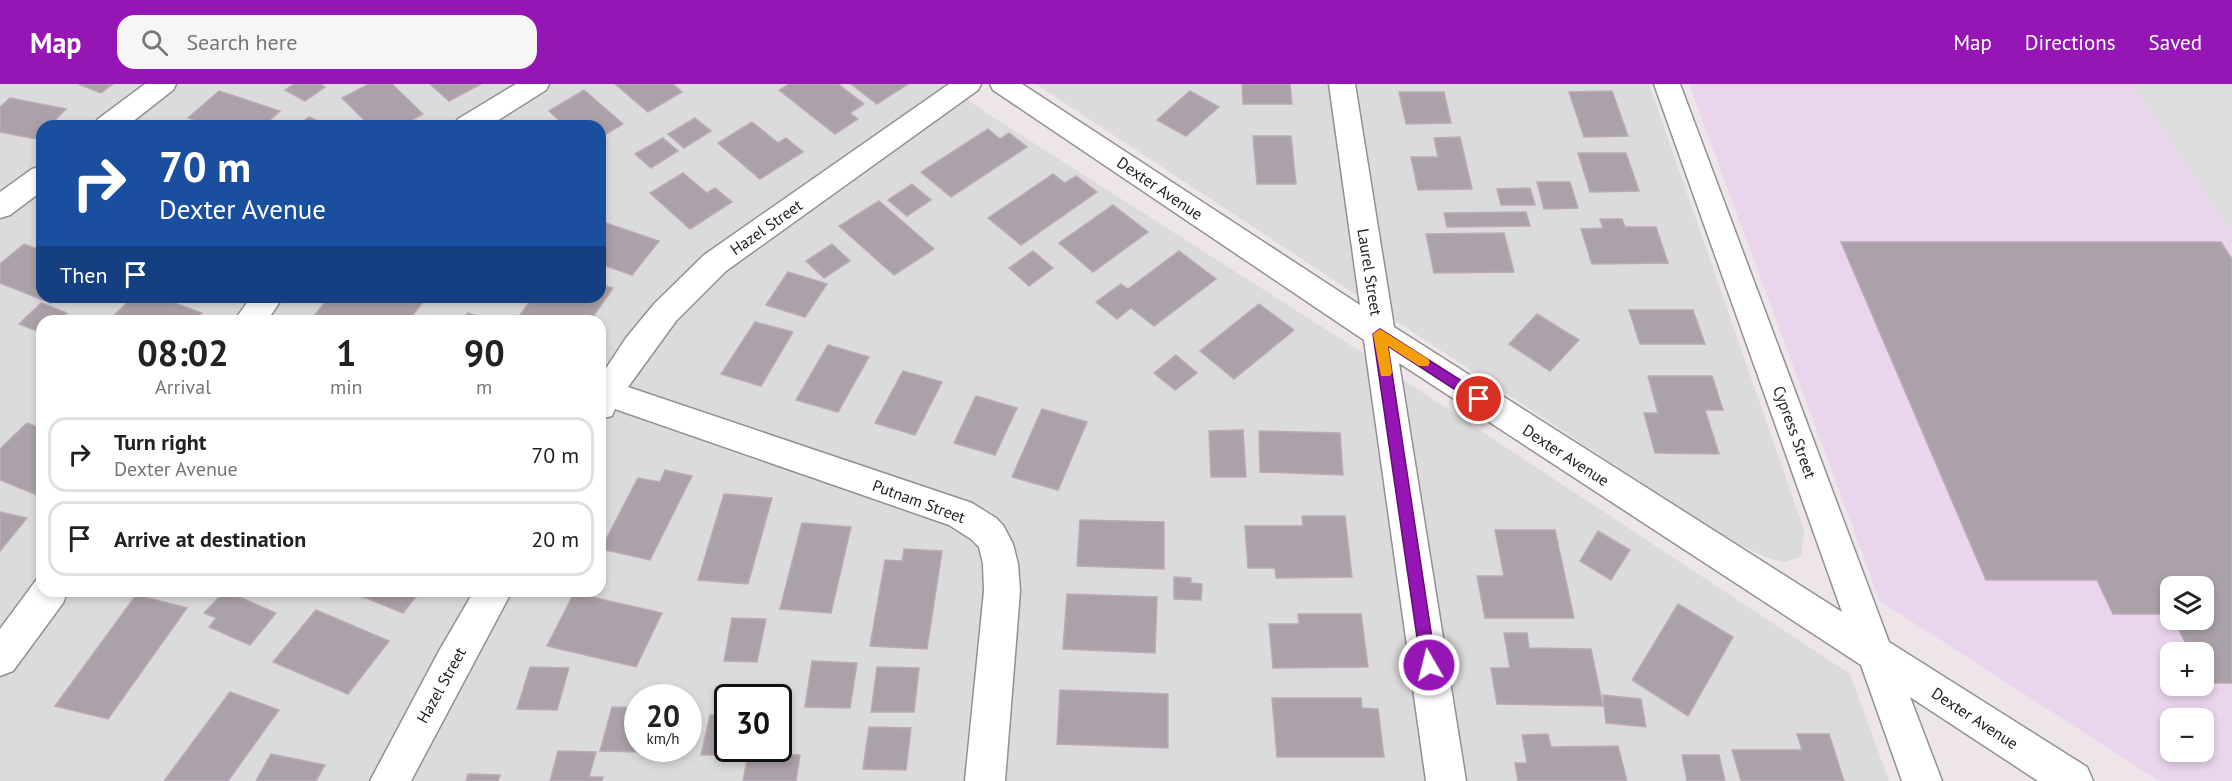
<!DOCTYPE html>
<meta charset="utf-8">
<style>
body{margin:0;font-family:"PT Sans",sans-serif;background:#f6f6f6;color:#222;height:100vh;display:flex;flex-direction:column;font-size:22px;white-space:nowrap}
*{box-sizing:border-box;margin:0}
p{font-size:20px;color:#767676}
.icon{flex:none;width:33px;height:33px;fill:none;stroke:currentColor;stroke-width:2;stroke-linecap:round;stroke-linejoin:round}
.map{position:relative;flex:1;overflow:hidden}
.panel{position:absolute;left:36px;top:231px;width:570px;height:282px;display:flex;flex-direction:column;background:#fff;border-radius:18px;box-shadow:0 3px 9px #0003}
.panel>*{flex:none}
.banner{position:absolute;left:36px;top:36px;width:570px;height:183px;border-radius:18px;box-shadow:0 3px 9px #0003;background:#1a4fa0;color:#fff;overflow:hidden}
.buttons{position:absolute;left:2160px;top:492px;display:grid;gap:12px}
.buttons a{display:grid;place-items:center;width:54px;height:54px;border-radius:12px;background:#fff;box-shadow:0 3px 9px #0003;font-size:30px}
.speed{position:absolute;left:624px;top:600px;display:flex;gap:12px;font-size:30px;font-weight:700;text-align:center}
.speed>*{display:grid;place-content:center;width:78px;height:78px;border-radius:50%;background:#fff;box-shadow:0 3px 9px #0003;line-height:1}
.speed small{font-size:15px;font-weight:400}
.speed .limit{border:3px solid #111;border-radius:9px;background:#fff;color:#111}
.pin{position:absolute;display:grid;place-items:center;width:51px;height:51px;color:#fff;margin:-26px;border:3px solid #fff;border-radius:50%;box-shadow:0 2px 6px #0007}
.me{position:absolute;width:66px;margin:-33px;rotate:352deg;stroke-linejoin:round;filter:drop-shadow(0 0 4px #0008)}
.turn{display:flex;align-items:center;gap:21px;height:126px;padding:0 24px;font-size:27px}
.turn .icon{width:78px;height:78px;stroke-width:2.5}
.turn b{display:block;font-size:42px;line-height:51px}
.then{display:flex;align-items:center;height:57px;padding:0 24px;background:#0003;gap:12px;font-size:22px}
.eta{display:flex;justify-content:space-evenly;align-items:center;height:102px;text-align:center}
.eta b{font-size:36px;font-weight:700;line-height:42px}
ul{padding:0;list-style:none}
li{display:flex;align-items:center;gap:18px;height:75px;margin:0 12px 9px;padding:0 12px;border:3px solid #e0e0e0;border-radius:18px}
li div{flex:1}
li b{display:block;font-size:22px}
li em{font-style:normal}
header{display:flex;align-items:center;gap:36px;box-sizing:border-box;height:84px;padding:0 30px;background:#9516b5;color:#fff}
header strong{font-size:28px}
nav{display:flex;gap:33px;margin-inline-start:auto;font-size:21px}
.search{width:420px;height:54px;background:#f6f6f6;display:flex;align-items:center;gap:15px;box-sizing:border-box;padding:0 21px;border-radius:18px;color:#767676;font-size:22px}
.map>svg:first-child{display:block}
.residential{fill:#dbdbdb;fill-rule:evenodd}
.commercial{fill:#e9d5ec;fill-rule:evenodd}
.parking{fill:#ddd}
.building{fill:#aba1a9;stroke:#bda9b8;stroke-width:1.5}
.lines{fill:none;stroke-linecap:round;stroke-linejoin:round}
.minor-casing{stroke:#919191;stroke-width:3}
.minor{fill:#fff;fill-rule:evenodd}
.route{fill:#9516b5;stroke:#610e76;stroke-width:1.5}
.slow{fill:#f59e0b}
.labels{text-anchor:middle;stroke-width:6;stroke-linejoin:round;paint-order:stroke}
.street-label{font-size:16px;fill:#1d1d1d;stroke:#fff}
</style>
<header>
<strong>Map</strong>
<div class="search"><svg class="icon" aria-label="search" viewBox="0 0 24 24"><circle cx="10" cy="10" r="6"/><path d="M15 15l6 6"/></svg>Search here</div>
<nav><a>Map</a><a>Directions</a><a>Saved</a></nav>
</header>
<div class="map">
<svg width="2232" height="697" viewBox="0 0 2232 697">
<rect width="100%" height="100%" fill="#ede5e9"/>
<path class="residential" d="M0,0H946L988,30L1355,264L1850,590L1889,697H0ZM42,42H600V213H42ZM42,237H600V507H42ZM638,614H688V664H638ZM728,614H778V664H728Z
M1036,0H1649L1804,446L1801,473L1783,478L1765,473L1721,451Z"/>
<path class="commercial" d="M1689,0H2232V697H2159L1880,517ZM2170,502H2204V536H2170ZM2170,568H2204V602H2170ZM2170,634H2204V668H2170Z"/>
<path class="parking" d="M2134,0H2232V147Z"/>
<path class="building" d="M78,0H113L101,9Z
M294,0H320L325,3L305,17L285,6Z
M369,0H392L423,30L401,42H370L342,14Z
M430,0H481L449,17Z
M615,0H673L682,8L648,28Z
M789,0H838L864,20L850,29L858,35L835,50L779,6Z
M851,0H908L877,20Z
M1242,0H1290L1292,20H1243Z
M584,6L623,40L600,54V42H565L549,27Z
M219,7L280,27L263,42H212L188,34Z
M1190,7L1219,23L1186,52L1157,36Z
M1612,7L1628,52L1584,53L1569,8Z
M1399,8H1444L1451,39L1406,40Z
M10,14L66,25L49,42H42V49L36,55L0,48V23Z
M309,33L328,42H297Z
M695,34L711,47L684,64L668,50Z
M752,38L778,59L786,54L803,68L760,95L718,59Z
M988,45L1000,55L1009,49L1027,63L951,113L921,88Z
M1253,52H1291L1296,100H1257Z
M1460,53L1472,105L1418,106L1411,73H1438L1434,54Z
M663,54L678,67L651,84L635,70Z
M1578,69H1626L1639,107L1590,108Z
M683,89L707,109L715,104L732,118L690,145L650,109Z
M1053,90L1065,99L1076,92L1097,108L1021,161L988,134Z
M1537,98H1570L1578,124L1544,125Z
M912,100L931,116L907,132L888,116Z
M1530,104L1535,121H1501L1497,105Z
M879,117L934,165L894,191L839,142Z
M1113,121L1148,148L1093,188L1059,159Z
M1526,128L1530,142L1447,143L1444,129Z
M1600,135H1622L1625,143H1656L1668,179L1592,180L1581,145L1603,144Z
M600,137L659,157L632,191L600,180Z
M1504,149L1514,188L1434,189L1426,150Z
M1841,158H2221L2232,175V599H2206L2204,595V568H2190L2174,536H2204V502H2170V530H2113L2097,496H1986Z
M24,160L42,167V213H57L50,219L0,199V180Z
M832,160L850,177L824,194L806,177Z
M1033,167L1053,184L1029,202L1009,184Z
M1179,167L1216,195L1154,242L1131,224L1117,235L1096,218L1121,200L1128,205Z
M788,188L827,200L805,233L766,221Z
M600,201L613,204L590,237H544L520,231L533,213H600Z
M133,213H158L202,229L193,237H108Z
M329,213H404L423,218L408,237H310Z
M41,219L67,229L58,237H42V249L19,240Z
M1259,220L1294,246L1234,295L1200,267Z
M1629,226H1693L1705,260H1640Z
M468,229L491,237H461Z
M1537,230L1579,256L1550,287L1509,260Z
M755,238L793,248L761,302L721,290Z
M828,261L869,273L838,328L796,316Z
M1176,271L1197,289L1175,306L1154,289Z
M903,287L942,298L915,351L875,339Z
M1648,292H1712L1723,326H1705L1719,370L1655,369L1644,329H1658Z
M976,312L1017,324L995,371L954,359Z
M1042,325L1087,338L1058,406L1012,393Z
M27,339L42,345V413L0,396V365Z
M1243,346L1246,393H1211L1209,347Z
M1259,347L1340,349L1343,391L1260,388Z
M665,386L692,392L650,476L601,465L638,394L660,398Z
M724,410L772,414L748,500L698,496Z
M0,428L27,434L0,467Z
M1302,432H1345L1352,493L1276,494L1275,484H1248L1245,442H1303Z
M1080,436L1164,438V485L1077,482Z
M802,439L851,443L831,529L780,525Z
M1495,446H1555L1574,534H1485L1477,492H1504Z
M1598,447L1630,466L1611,496L1580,477Z
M904,465L942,467L927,565L870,562L885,476L902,477Z
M1174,493L1191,494V499L1202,500L1201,516L1174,515Z
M225,507L276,529L250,561L209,543L216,534L204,529Z
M349,507H420L403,529Z
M574,509L662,529L636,583L547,562Z
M1067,510L1157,513L1155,569L1063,565Z
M136,511L187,524L108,635L55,622Z
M1678,520L1733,553L1688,632L1632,596Z
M316,526L389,557L348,610L273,578Z
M1298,530H1361L1368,583L1273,584L1269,540H1299Z
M732,534L766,535L757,578L724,577Z
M1504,549H1527L1529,564L1591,565L1603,622L1497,620L1491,584H1510Z
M812,577L857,579L850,624L805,623Z
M530,583L569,584L557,626L517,625Z
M877,583L919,584L914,628H871Z
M1060,606L1168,610V664L1057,660Z
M230,608L279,626L228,697H164Z
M1603,611L1641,615L1646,643L1606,639Z
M1272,614H1361L1362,624L1378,625L1384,673H1277Z
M612,623L638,624V664H643L642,668L600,667Z
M710,631H728V664H744L743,671H701Z
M869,643L911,644L906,686L863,685Z
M1548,650L1551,663L1618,662L1627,697H1518L1515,679H1527L1522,651Z
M1797,650H1829L1844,697H1741L1732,666H1802Z
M749,666H770V670L800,671L796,697H743Z
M558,667L596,668L589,693H603L602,697H550Z
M271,670L325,681L316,697H256Z
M1682,671H1719L1725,697H1687Z
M468,690L500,691L498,697H466Z"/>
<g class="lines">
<g class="minor-casing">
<path id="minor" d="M145,0H176L173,6L127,42H94L98,35Z
M516,0H549L546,6L489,42H454L458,35Z
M949,0H981L978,6L726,187L676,237L628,303L972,419L996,434L1003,441L1013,460L1018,480L1020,507L1005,697H965L984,507L983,480L979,463L971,455L949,441L615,325L612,332L600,335L601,292L626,254L654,220L704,171Z
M990,0H1022L1360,221L1329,0H1355L1394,243L1842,528L1654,0H1680L1889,558L2087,683L2093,697H2038L1910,613L1942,697H1902L1861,581L1399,279L1466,697H1426L1364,256L993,6Z
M42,82V107L10,131L0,134V108L32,85Z
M251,213H283L267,237H234Z
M42,494V507H68L63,519L13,587L0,592V545L37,495Z
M474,507H512L411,697H370L439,567Z"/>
</g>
<use href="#minor" class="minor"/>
</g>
<path class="route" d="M1380,245L1484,311L1486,315L1484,318H1474L1388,262L1436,581L1434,586L1429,588L1423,586L1421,581L1373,250Z"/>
<path class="slow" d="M1380,245L1428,275L1430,278L1428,282H1419L1388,262L1392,289L1390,292H1381L1373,250Z"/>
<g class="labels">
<g class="street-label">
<text transform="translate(1160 104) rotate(34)" y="6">Dexter Avenue</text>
<text transform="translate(766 143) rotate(-35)" y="6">Hazel Street</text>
<text transform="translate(1370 188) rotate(81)" y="6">Laurel Street</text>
<text transform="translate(1795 348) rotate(70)" y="6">Cypress Street</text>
<text transform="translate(1566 371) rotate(33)" y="6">Dexter Avenue</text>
<text transform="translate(919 417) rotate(20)" y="6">Putnam Street</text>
<text transform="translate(441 601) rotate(-61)" y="6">Hazel Street</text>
<text transform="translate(1975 634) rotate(33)" y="6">Dexter Avenue</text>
</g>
</g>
</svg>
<div class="buttons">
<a><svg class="icon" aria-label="layers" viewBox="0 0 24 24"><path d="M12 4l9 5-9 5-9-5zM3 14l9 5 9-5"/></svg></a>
<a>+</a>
<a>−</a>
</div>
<div class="speed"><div>20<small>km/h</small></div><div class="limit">30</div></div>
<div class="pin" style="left:1479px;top:315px;background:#d93025"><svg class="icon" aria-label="arrive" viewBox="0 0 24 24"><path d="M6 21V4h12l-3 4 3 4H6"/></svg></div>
<svg class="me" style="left:1429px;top:581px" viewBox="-20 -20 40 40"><circle r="17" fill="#9516b5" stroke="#fff" stroke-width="3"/><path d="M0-11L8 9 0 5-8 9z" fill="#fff"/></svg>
<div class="banner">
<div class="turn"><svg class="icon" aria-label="right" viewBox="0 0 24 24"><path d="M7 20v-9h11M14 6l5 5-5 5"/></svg><div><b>70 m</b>Dexter Avenue</div></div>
<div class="then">Then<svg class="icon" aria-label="arrive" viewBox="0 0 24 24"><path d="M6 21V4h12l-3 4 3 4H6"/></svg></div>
</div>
<section class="panel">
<div class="eta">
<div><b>08:02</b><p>Arrival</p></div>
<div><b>1</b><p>min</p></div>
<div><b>90</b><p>m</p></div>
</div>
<ul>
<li><svg class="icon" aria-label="right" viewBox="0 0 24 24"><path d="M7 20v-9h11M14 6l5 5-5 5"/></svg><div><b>Turn right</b><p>Dexter Avenue</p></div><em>70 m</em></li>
<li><svg class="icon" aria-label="arrive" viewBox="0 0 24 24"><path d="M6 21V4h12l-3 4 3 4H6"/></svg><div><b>Arrive at destination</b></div><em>20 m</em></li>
</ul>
</section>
</div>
